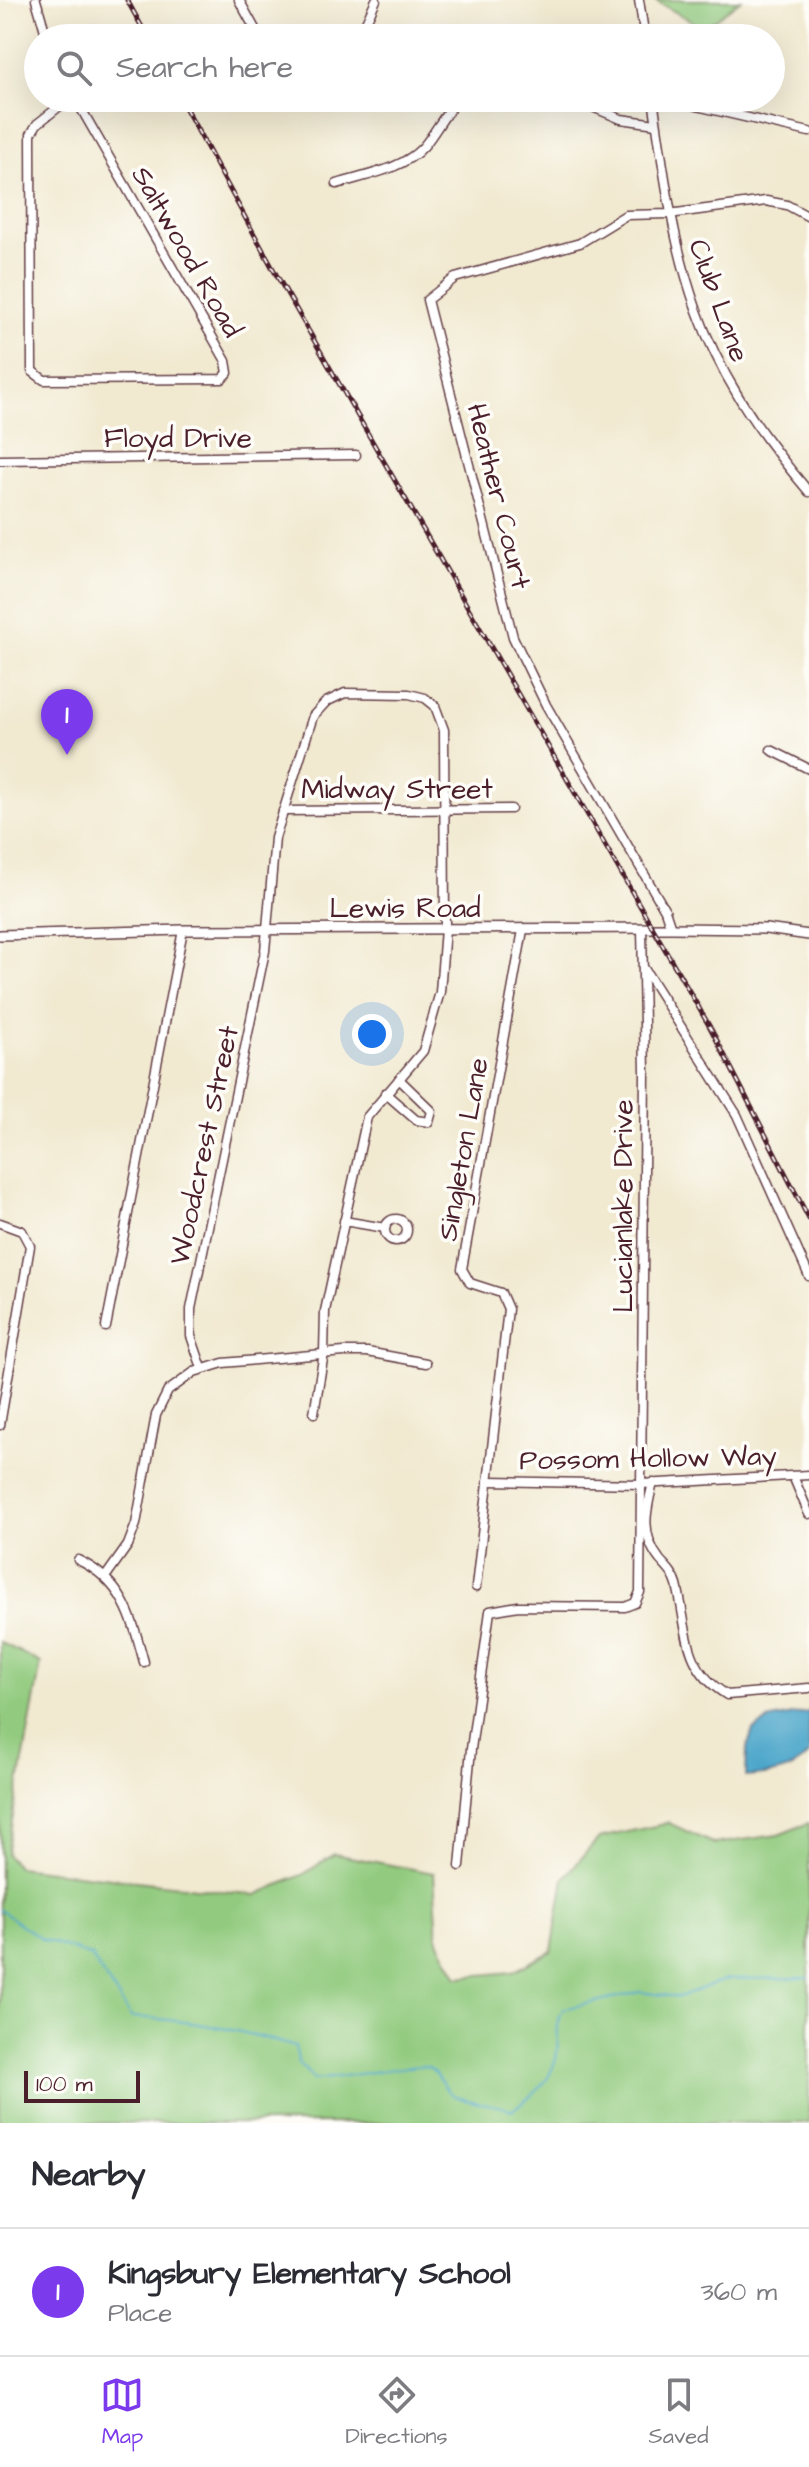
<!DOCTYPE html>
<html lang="en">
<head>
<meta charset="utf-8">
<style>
  :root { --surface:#fff; --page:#f2f2f3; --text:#2b2b33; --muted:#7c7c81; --line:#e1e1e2; --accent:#7c3aed }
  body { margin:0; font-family:"Architects Daughter",sans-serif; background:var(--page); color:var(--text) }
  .scale { position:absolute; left:24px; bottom:20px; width:116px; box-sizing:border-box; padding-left:8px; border:4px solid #4a1f2b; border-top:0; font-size:22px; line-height:28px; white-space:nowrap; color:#4a1f2b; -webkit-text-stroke:6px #fdfcf7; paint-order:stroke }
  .you { position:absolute; left:372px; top:1034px; width:28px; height:28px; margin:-20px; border:6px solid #fff; border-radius:50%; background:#1a73e8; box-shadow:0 0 0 12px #1a73e833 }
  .badge { display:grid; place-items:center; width:52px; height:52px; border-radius:50%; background:var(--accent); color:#fff; font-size:26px; font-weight:700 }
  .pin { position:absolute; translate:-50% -66px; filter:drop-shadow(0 2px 4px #0008) }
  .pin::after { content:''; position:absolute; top:42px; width:28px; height:24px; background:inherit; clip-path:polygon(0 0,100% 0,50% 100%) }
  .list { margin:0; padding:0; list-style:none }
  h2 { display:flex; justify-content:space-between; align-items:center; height:104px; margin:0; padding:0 32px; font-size:34px }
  h2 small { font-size:26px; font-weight:400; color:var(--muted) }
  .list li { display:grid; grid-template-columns:52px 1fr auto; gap:24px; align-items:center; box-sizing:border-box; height:128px; padding:0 32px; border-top:2px solid var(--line) }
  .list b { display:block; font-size:30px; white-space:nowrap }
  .list p { margin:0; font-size:26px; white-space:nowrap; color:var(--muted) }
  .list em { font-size:26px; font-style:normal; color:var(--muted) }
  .icon { flex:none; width:44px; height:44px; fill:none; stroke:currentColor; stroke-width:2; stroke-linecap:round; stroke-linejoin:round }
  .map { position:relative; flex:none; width:809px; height:2123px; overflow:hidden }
  .search { position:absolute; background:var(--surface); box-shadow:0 8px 32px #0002; left:24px; right:24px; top:24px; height:88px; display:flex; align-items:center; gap:20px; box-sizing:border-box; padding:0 28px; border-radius:44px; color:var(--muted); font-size:30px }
  .sheet { height:232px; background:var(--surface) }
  nav { display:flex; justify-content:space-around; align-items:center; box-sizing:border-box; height:112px; border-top:2px solid var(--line); background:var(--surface); font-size:22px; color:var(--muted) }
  nav a { display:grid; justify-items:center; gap:4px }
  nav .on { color:var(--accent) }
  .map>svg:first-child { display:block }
</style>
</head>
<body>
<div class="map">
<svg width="809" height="2123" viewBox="0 0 809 2123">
  <rect width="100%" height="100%" fill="#fdfcf7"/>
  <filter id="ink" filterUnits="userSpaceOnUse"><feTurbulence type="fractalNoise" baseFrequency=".0125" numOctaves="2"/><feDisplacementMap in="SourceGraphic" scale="16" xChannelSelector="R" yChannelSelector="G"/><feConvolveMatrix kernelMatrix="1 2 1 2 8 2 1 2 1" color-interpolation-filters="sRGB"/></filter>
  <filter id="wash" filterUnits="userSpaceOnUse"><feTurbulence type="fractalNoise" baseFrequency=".006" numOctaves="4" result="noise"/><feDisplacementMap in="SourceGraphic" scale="32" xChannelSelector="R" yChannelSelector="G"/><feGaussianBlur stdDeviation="1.8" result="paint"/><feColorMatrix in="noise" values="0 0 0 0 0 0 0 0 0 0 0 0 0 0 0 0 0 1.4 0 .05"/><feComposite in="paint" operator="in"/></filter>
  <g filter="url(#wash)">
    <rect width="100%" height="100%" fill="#f1e9d0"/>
    <!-- green -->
    <g fill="#92cb7f" stroke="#6e7555" stroke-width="2">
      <path d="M 654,0 L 741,0 L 704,28 Z"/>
      <path d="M 0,1642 L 41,1663 L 6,1854 L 17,1867 L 256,1895 L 304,1874 L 334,1854 L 434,1873 L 438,1941 L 458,1977 L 513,1972 L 552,1951 L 564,1878 L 599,1838 L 669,1823 L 714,1844 L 778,1835 L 809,1823 L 809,2123 L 0,2123 Z"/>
    </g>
    <!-- water -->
    <path fill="#4ca6ca" stroke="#4b627a" stroke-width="2" d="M 809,1712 L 809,1754 C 792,1773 770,1775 746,1777 L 747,1748 L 753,1730 L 772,1719 Z"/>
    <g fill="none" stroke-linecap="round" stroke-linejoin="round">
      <!-- stream -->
      <path stroke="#4ca6ca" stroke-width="2" d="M 0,1910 L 41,1939 L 91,1956 L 131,2017 C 187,2020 240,2029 295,2047 L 299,2063 L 314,2080 C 329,2079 418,2064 424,2066 C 441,2071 440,2087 453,2095 C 470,2104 493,2103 512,2110 C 533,2096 549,2084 556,2058 C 560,2040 554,2026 563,2009 L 640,1992 L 679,1997 L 727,1979 L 809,1978"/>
    </g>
  </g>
  <g filter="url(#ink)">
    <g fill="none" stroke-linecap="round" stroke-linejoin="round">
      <!-- minor casing -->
      <g stroke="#633d44" stroke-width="11">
        <g id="minor">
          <path d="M 36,0 L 47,38"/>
          <path d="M 239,0 L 260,38"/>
          <path d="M 639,0 L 645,38"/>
          <path d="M 353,38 L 366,22 L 376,0"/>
          <path d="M 70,98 L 37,124 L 31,134 L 32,371 L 44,380 L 222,379 L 228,373 L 226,361 L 75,98"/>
          <path d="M 571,98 L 621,119 L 656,124"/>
          <path d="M 653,98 C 677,271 692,355 809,492"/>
          <path d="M 662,98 L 809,132"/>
          <path d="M 337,184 C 365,175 402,170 423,147 C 437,131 444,112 461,98"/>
          <path d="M 0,460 L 356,455"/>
          <path d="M 771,750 L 809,769"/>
          <path d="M 283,811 L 511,809"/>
          <path d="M 671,928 L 665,910 L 546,705 L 513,637 L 427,300 L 455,278 L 580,243 L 626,215 L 669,214 L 766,201 L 787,205 L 809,217"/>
          <path d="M 643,967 L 737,1115 L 809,1276"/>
          <path d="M 385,1093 L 416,1120 L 429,1122 L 432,1111 L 399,1079"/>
          <circle cx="396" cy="1230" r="11"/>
          <path d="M 344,1221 L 385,1228"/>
          <path d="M 0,1223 L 22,1231 L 30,1246 L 0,1425"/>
          <path d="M 106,1327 L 183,930"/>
          <path d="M 202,1368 L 191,1336 L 191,1309 L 265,951 L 275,838 L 313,716 L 326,702 L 345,693 L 409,694 L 425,698 L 435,706 L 444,730 L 445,929 L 440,992 L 423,1051 L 367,1117 L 325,1311 L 324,1353 L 314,1413"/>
          <path d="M 793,1476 L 809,1514"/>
          <path d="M 488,1481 L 641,1484 L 809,1475"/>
          <path d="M 653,1483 C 646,1511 640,1535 660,1560 C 667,1568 674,1574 677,1585 C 688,1628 682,1668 727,1695 L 809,1688"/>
          <path d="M 78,1560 C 123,1581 132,1617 144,1662"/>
          <path d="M 106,1576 L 128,1545 L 136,1524 L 156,1415 L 168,1391 L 194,1372 L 223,1363 L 344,1352 L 367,1352 L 426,1363"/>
          <path d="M 476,1587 L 508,1309 L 501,1293 L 470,1283 L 462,1269 L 523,930"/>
          <path d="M 460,1866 L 471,1749 L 490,1611 L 518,1606 L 625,1607 L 635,1603 L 640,1592 L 645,1071 L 642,929"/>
        </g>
      </g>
      <!-- tertiary casing -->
      <g stroke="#633d44" stroke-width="12">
        <path id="tertiary" d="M 0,935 L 183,930 L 671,928 L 766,929 L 809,935"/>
      </g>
      <!-- minor -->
      <use href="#minor" stroke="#fff" stroke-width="8"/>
      <!-- tertiary -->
      <use href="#tertiary" stroke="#fff" stroke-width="9"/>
      <!-- rail casing -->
      <g stroke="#4a1f2b" stroke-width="5">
        <g id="rail">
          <path d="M 127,0 L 148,38"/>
          <path d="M 180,98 L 277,276 L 711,1029 L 809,1219"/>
        </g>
      </g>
      <!-- rail -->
      <use href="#rail" stroke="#fdfcf7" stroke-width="2" stroke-dasharray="6" stroke-linecap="butt"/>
    </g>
  </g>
  <g text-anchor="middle" stroke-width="7" stroke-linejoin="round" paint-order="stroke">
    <!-- street labels -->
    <g font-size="28" fill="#4a1f2b" stroke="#fdfcf7">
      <text transform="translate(188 251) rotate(60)" y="10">Saltwood Road</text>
      <text transform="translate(720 300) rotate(70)" y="10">Club Lane</text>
      <text x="178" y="447">Floyd Drive</text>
      <text transform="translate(500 496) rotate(76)" y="10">Heather Court</text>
      <text x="397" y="798">Midway Street</text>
      <text x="405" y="917">Lewis Road</text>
      <text transform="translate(203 1145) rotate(-78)" y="10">Woodcrest Street</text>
      <text transform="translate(462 1149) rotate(-80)" y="10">Singleton Lane</text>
      <text transform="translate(622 1206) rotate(-90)" y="10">Lucianlake Drive</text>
      <text transform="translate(648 1457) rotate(-1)" y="10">Possom Hollow Way</text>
    </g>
  </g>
</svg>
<div class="scale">100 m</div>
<div class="you"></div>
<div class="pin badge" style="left:67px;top:755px">1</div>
<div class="search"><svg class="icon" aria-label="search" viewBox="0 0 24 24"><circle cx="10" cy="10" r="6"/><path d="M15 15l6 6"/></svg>Search here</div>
</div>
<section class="sheet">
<h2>Nearby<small></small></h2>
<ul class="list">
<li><span class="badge">1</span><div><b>Kingsbury Elementary School</b><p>Place</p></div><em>360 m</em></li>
</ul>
</section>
<nav>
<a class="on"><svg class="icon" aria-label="map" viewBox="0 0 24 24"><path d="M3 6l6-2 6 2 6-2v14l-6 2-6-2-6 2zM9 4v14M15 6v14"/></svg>Map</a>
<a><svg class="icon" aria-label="directions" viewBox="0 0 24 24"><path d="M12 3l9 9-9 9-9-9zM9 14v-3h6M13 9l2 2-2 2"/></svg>Directions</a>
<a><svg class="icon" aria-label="saved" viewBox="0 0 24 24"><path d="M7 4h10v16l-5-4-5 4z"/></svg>Saved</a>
</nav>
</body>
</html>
